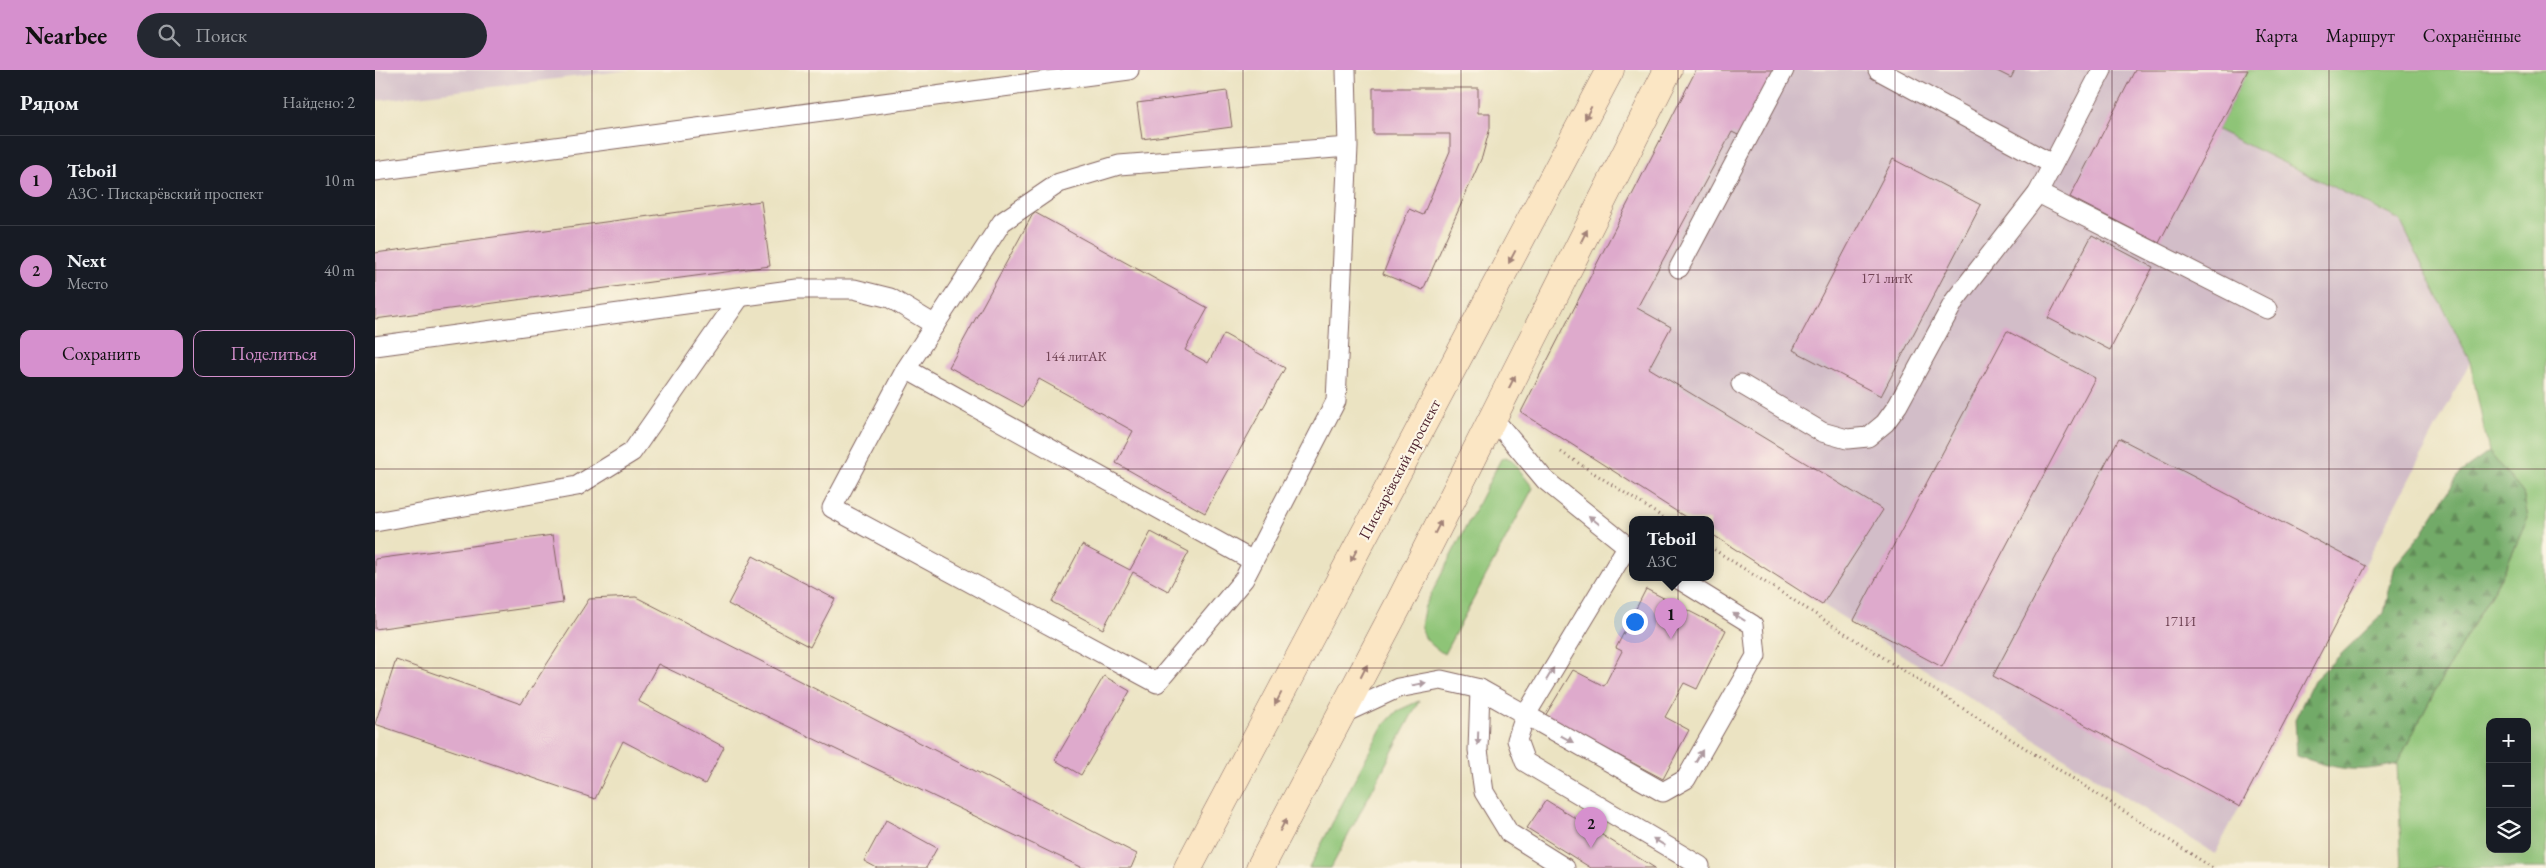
<!DOCTYPE html>
<html lang="ru">
<head>
<meta charset="utf-8">
<style>
  :root { --surface:#171b24; --page:#242831; --text:#f1f3f6; --muted:#9ea1a6; --line:#363941; --accent:#d690ce }
  body { margin:0; font-family:"EB Garamond",serif; background:var(--page); color:var(--text) }
  .controls { position:absolute; right:15px; bottom:15px; display:grid; overflow:hidden; border-radius:10px; box-shadow:0 5px 20px #0002 }
  .controls button { width:45px; height:45px; display:grid; place-items:center; padding:0; border:0; border-bottom:1px solid var(--line); background:var(--surface); color:var(--text); font:25px sans-serif }
  .you { position:absolute; left:1259px; top:551px; width:18px; height:18px; margin:-12px; border:4px solid #fff; border-radius:50%; background:#1a73e8; box-shadow:0 0 0 8px #1a73e833 }
  .badge { display:grid; place-items:center; width:32px; height:32px; border-radius:50%; background:var(--accent); color:#111; font-size:16px; font-weight:700 }
  .pin { position:absolute; translate:-50% -41px; filter:drop-shadow(0 1px 2px #0008) }
  .pin::after { content:''; position:absolute; top:26px; width:18px; height:15px; background:inherit; clip-path:polygon(0 0,100% 0,50% 100%) }
  .popup { position:absolute; left:1254px; top:446px; width:85px; height:65px; box-sizing:border-box; display:grid; place-content:center; border-radius:10px; background:var(--surface); filter:drop-shadow(0 1px 4px #0005); font-size:16px; white-space:nowrap; color:var(--muted) }
  .popup b { font-size:19px; color:var(--text) }
  .popup::after { content:''; position:absolute; left:50%; top:100%; margin-left:-10px; border:10px solid transparent; border-top-color:var(--surface) }
  .list { margin:0; padding:0; list-style:none }
  h2 { display:flex; justify-content:space-between; align-items:center; height:65px; margin:0; padding:0 20px; font-size:21px }
  h2 small { font-size:16px; font-weight:400; color:var(--muted) }
  .list li { display:grid; grid-template-columns:32px 1fr auto; gap:15px; align-items:center; box-sizing:border-box; height:90px; padding:0 20px; border-top:1px solid var(--line) }
  .list b { display:block; font-size:19px; white-space:nowrap }
  .list p { margin:0; font-size:16px; white-space:nowrap; color:var(--muted) }
  .list em { font-size:16px; font-style:normal; color:var(--muted) }
  .actions { display:flex; gap:10px; padding:15px 20px }
  .actions a { flex:1; padding:11px 0; border:1px solid var(--accent); border-radius:10px; text-align:center; font-size:18px; color:var(--accent) }
  .actions .main { background:var(--accent); color:#111 }
  .icon { flex:none; width:28px; height:28px; fill:none; stroke:currentColor; stroke-width:2; stroke-linecap:round; stroke-linejoin:round }
  .map { position:relative; flex:none; width:2171px; height:798px; overflow:hidden }
  header { display:flex; align-items:center; gap:30px; box-sizing:border-box; height:70px; padding:0 25px; background:var(--accent); color:#111 }
  header strong { font-size:24px }
  nav { display:flex; gap:28px; margin-inline-start:auto; font-size:18px }
  .search { width:350px; height:45px; background:var(--page); display:flex; align-items:center; gap:12px; box-sizing:border-box; padding:0 18px; border-radius:28px; color:var(--muted); font-size:19px }
  main { display:flex }
  aside { flex:1; background:var(--surface) }
  .map>svg:first-child { display:block }
</style>
</head>
<body>
<header>
<strong>Nearbee</strong>
<div class="search"><svg class="icon" aria-label="search" viewBox="0 0 24 24"><circle cx="10" cy="10" r="6"/><path d="M15 15l6 6"/></svg>Поиск</div>
<nav><a>Карта</a><a>Маршрут</a><a>Сохранённые</a></nav>
</header>
<main>
<aside>
<h2>Рядом<small>Найдено: 2</small></h2>
<ul class="list">
<li><span class="badge">1</span><div><b>Teboil</b><p>АЗС · Пискарёвский проспект</p></div><em>10 m</em></li>
<li><span class="badge">2</span><div><b>Next</b><p>Место</p></div><em>40 m</em></li>
</ul>
<div class="actions"><a class="main">Сохранить</a><a>Поделиться</a></div>
</aside>
<div class="map">
<svg width="2171" height="798" viewBox="0 0 2171 798">
  <defs>
    <pattern id="forest-firs" width="22" height="20" patternUnits="userSpaceOnUse" patternTransform="scale(1.25)"><rect width="22" height="20" fill="#72aa68"/><path d="M5 1l3.5 6h-7zM16 11l3.5 6h-7z" fill="#608a56"/></pattern>
  </defs>
  <rect width="100%" height="100%" fill="#fcf5e5"/>
  <filter id="ink" filterUnits="userSpaceOnUse"><feTurbulence type="fractalNoise" baseFrequency=".02" numOctaves="2"/><feDisplacementMap in="SourceGraphic" scale="10" xChannelSelector="R" yChannelSelector="G"/><feConvolveMatrix kernelMatrix="1 2 1 2 8 2 1 2 1" color-interpolation-filters="sRGB"/></filter>
  <filter id="wash" filterUnits="userSpaceOnUse"><feTurbulence type="fractalNoise" baseFrequency=".0096" numOctaves="4" result="noise"/><feDisplacementMap in="SourceGraphic" scale="20" xChannelSelector="R" yChannelSelector="G"/><feGaussianBlur stdDeviation="1.12" result="paint"/><feColorMatrix in="noise" values="0 0 0 0 0 0 0 0 0 0 0 0 0 0 0 0 0 1.4 0 .05"/><feComposite in="paint" operator="in"/></filter>
  <g filter="url(#wash)">
    <rect width="100%" height="100%" fill="#ebe3c2"/>
    <!-- industrial -->
    <g fill="#d2bdc8">
      <path d="M 0,0 L 255,0 L 0,31 Z"/>
      <path d="M 1321,0 L 1873,0 L 1983,130 L 2025,150 L 2095,292 L 1840,784 L 1335,463 L 1335,450 L 1315,450 L 1146,342 Z"/>
    </g>
    <!-- grass -->
    <g fill="#8ec477" stroke="#6c7251" fill-rule="evenodd">
      <path d="M 1873,0 L 2171,0 L 2171,798 L 2027,798 L 2022,694 L 2061,619 L 2129,502 L 2153,448 L 2148,423 L 2114,382 L 2095,292 L 2025,150 L 1842,60 ZM 2115,652 L 2152,652 L 2152,779 L 2115,779 Z"/>
      <path d="M 1131,387 L 1137,390 L 1158,418 L 1069,584 C 1046,568 1043,563 1050,536 L 1126,389 Z"/>
      <path d="M 1044,631 L 956,798 L 934,798 L 1007,657 L 1022,641 Z"/>
    </g>
    <!-- forest -->
    <path fill="url(#forest-firs)" stroke="#5e644a" d="M 2114,382 L 2148,423 L 2153,448 L 2129,501 L 2061,619 L 2022,694 C 1980,704 1962,699 1922,686 L 1920,649 L 1939,610 L 2009,543 L 2020,495 L 2047,463 L 2085,403 Z"/>
    <g id="blocks">
      <!-- building -->
      <g fill="#deaacc">
        <path d="M 1321,0 L 1401,0 L 1365,66 L 1357,62 L 1262,238 L 1296,257 L 1274,298 L 1508,440 L 1447,535 L 1335,463 L 1335,450 L 1315,450 L 1146,342 Z"/>
        <path d="M 1620,0 L 1640,0 L 1636,8 Z"/>
        <path d="M 1760,0 L 1873,0 L 1784,173 L 1695,127 Z"/>
        <path d="M 998,18 L 1103,18 L 1103,43 L 1115,43 L 1115,58 L 1107,87 L 1048,220 L 1008,204 L 1034,139 L 1048,145 L 1075,81 L 1075,64 L 998,64 Z"/>
        <path d="M 852,21 L 857,57 L 767,69 L 762,33 Z"/>
        <path d="M 1518,89 L 1606,135 L 1506,326 L 1418,280 Z"/>
        <path d="M 386,131 L 395,196 L 0,249 L 0,183 Z"/>
        <path d="M 659,142 L 833,238 L 810,280 L 833,293 L 849,264 L 910,298 L 830,443 L 741,393 L 758,361 L 664,309 L 648,337 L 574,297 Z"/>
        <path d="M 1717,165 L 1778,197 L 1735,280 L 1673,248 Z"/>
        <path d="M 1632,261 L 1720,308 L 1567,597 L 1479,550 Z"/>
        <path d="M 1744,368 L 1991,496 L 1865,737 L 1618,606 Z"/>
        <path d="M 776,462 L 814,482 L 793,521 L 758,502 L 728,559 L 677,532 L 707,475 L 755,500 Z"/>
        <path d="M 178,465 L 188,533 L 0,559 L 0,489 Z"/>
        <path d="M 378,486 L 460,529 L 435,577 L 353,534 Z"/>
        <path d="M 1271,519 L 1351,560 L 1322,619 L 1309,613 L 1290,647 L 1314,660 L 1288,709 L 1170,646 L 1198,600 L 1229,616 L 1247,581 L 1241,578 Z"/>
        <path d="M 261,527 L 762,784 L 756,798 L 708,798 L 283,594 L 263,631 L 349,677 L 330,714 L 248,671 L 220,729 L 0,654 L 21,590 L 146,634 L 214,529 Z"/>
        <path d="M 729,606 L 755,621 L 706,705 L 680,690 Z"/>
        <path d="M 1171,730 L 1280,798 L 1216,798 L 1152,758 Z"/>
        <path d="M 511,750 L 562,778 L 551,798 L 502,798 L 489,791 Z"/>
      </g>
    </g>
  </g>
  <g filter="url(#ink)">
    <use href="#blocks" fill-opacity="0" stroke="#826460" stroke-width="1"/>
    <g fill="none" stroke-linecap="round" stroke-linejoin="round">
      <!-- service casing -->
      <g stroke="#826460" stroke-width="21">
        <g id="service">
          <path d="M 971,0 L 973,77 L 961,331 L 869,509 L 782,613 L 457,438 L 531,299 L 627,152 L 684,113 L 744,95 L 973,77"/>
          <path d="M 1503,0 L 1677,94"/>
          <path d="M 0,101 L 754,0"/>
          <path d="M 1663,123 L 1892,239"/>
          <path d="M 1304,198 L 1409,0"/>
          <path d="M 0,276 L 422,219 L 479,219 L 515,228 L 560,255"/>
          <path d="M 531,299 L 878,491"/>
          <path d="M 1366,314 L 1447,362 L 1472,369 L 1493,367 L 1510,353 L 1523,335 L 1580,230 L 1663,123 L 1727,0"/>
          <path d="M 1118,348 L 1170,410 L 1257,480"/>
          <path d="M 0,452 L 202,416 L 257,382 L 365,227"/>
          <path d="M 1252,477 L 1150,646 L 1142,670 L 1150,692 L 1325,796 L 1324,798"/>
          <path d="M 1105,619 L 1103,680 L 1109,722 L 1134,763 L 1190,798"/>
          <path d="M 967,644 L 1023,618 L 1066,610 L 1105,619 L 1288,722 L 1311,709 L 1381,586 L 1378,555 L 1302,508"/>
        </g>
      </g>
      <!-- secondary casing -->
      <g stroke="#826460" stroke-width="29">
        <g id="secondary">
          <path d="M 813,798 L 1235,0"/>
          <path d="M 885,798 L 1025,532 L 1293,0"/>
        </g>
      </g>
      <!-- path -->
      <g stroke="#826460" stroke-width="3" stroke-dasharray="1 4" stroke-linecap="butt">
        <path d="M 1186,382 L 1292,450"/>
        <path d="M 1335,477 L 1838,798"/>
      </g>
      <!-- service -->
      <use href="#service" stroke="#fff" stroke-width="19"/>
      <!-- secondary -->
      <use href="#secondary" stroke="#fbe6c4" stroke-width="28"/>
    </g>
    <!-- one-way arrows -->
    <defs><path id="oneway-solid" d="M-6-.8H1V-3.2L6.5 0L1 3.2V.8H-6Z" transform="scale(1.25)"/></defs>
    <g fill="#a28278">
      <use href="#oneway-solid" transform="translate(1213 43) rotate(118)"/>
      <use href="#oneway-solid" transform="translate(1209 166) rotate(-63)"/>
      <use href="#oneway-solid" transform="translate(1137 187) rotate(118)"/>
      <use href="#oneway-solid" transform="translate(1137 312) rotate(-63)"/>
      <use href="#oneway-solid" transform="translate(1063 457) rotate(-63)"/>
      <use href="#oneway-solid" transform="translate(979 485) rotate(118)"/>
      <use href="#oneway-solid" transform="translate(989 601) rotate(-63)"/>
      <use href="#oneway-solid" transform="translate(903 629) rotate(118)"/>
      <use href="#oneway-solid" transform="translate(908 755) rotate(-62)"/>
    </g>
    <g fill="#ae9aa0">
      <use href="#oneway-solid" transform="translate(1219 450) rotate(-141)"/>
      <use href="#oneway-solid" transform="translate(1364 547) rotate(-148)"/>
      <use href="#oneway-solid" transform="translate(1175 604) rotate(-59)"/>
      <use href="#oneway-solid" transform="translate(1044 614) rotate(-11)"/>
      <use href="#oneway-solid" transform="translate(1103 668) rotate(92)"/>
      <use href="#oneway-solid" transform="translate(1192 669) rotate(29)"/>
      <use href="#oneway-solid" transform="translate(1324 686) rotate(-60)"/>
      <use href="#oneway-solid" transform="translate(1284 772) rotate(-149)"/>
    </g>
  </g>
  <!-- grid -->
  <path fill="none" stroke="#4a1f2b" stroke-width="1" stroke-opacity="0.55" d="M 217,0 L 217,798M 434,0 L 434,798M 651,0 L 651,798M 868,0 L 868,798M 1086,0 L 1086,798M 1303,0 L 1303,798M 1520,0 L 1520,798M 1737,0 L 1737,798M 1954,0 L 1954,798M 0,200 L 2171,200M 0,399 L 2171,399M 0,598 L 2171,598"/>
  <g text-anchor="middle" stroke-width="4.5" stroke-linejoin="round" paint-order="stroke">
    <!-- number labels -->
    <g font-size="14" fill="#6f4253">
      <text x="1512" y="213">171 литК</text>
      <text x="701" y="291">144 литАК</text>
      <text x="1805" y="556">171И</text>
    </g>
    <!-- street labels -->
    <g font-size="16" fill="#4a1f2b" stroke="#fcf5e5">
      <text transform="translate(1024 399) rotate(-62)" y="6">Пискарёвский проспект</text>
    </g>
  </g>
</svg>
<div class="controls">
<button>+</button>
<button>−</button>
<button><svg class="icon" aria-label="layers" viewBox="0 0 24 24"><path d="M12 4l9 5-9 5-9-5zM3 14l9 5 9-5"/></svg></button>
</div>
<div class="you"></div>
<div class="pin badge" style="left:1296px;top:569px">1</div>
<div class="popup"><b>Teboil</b>АЗС</div>
<div class="pin badge" style="left:1216px;top:778px">2</div>
</div>
</main>
</body>
</html>
